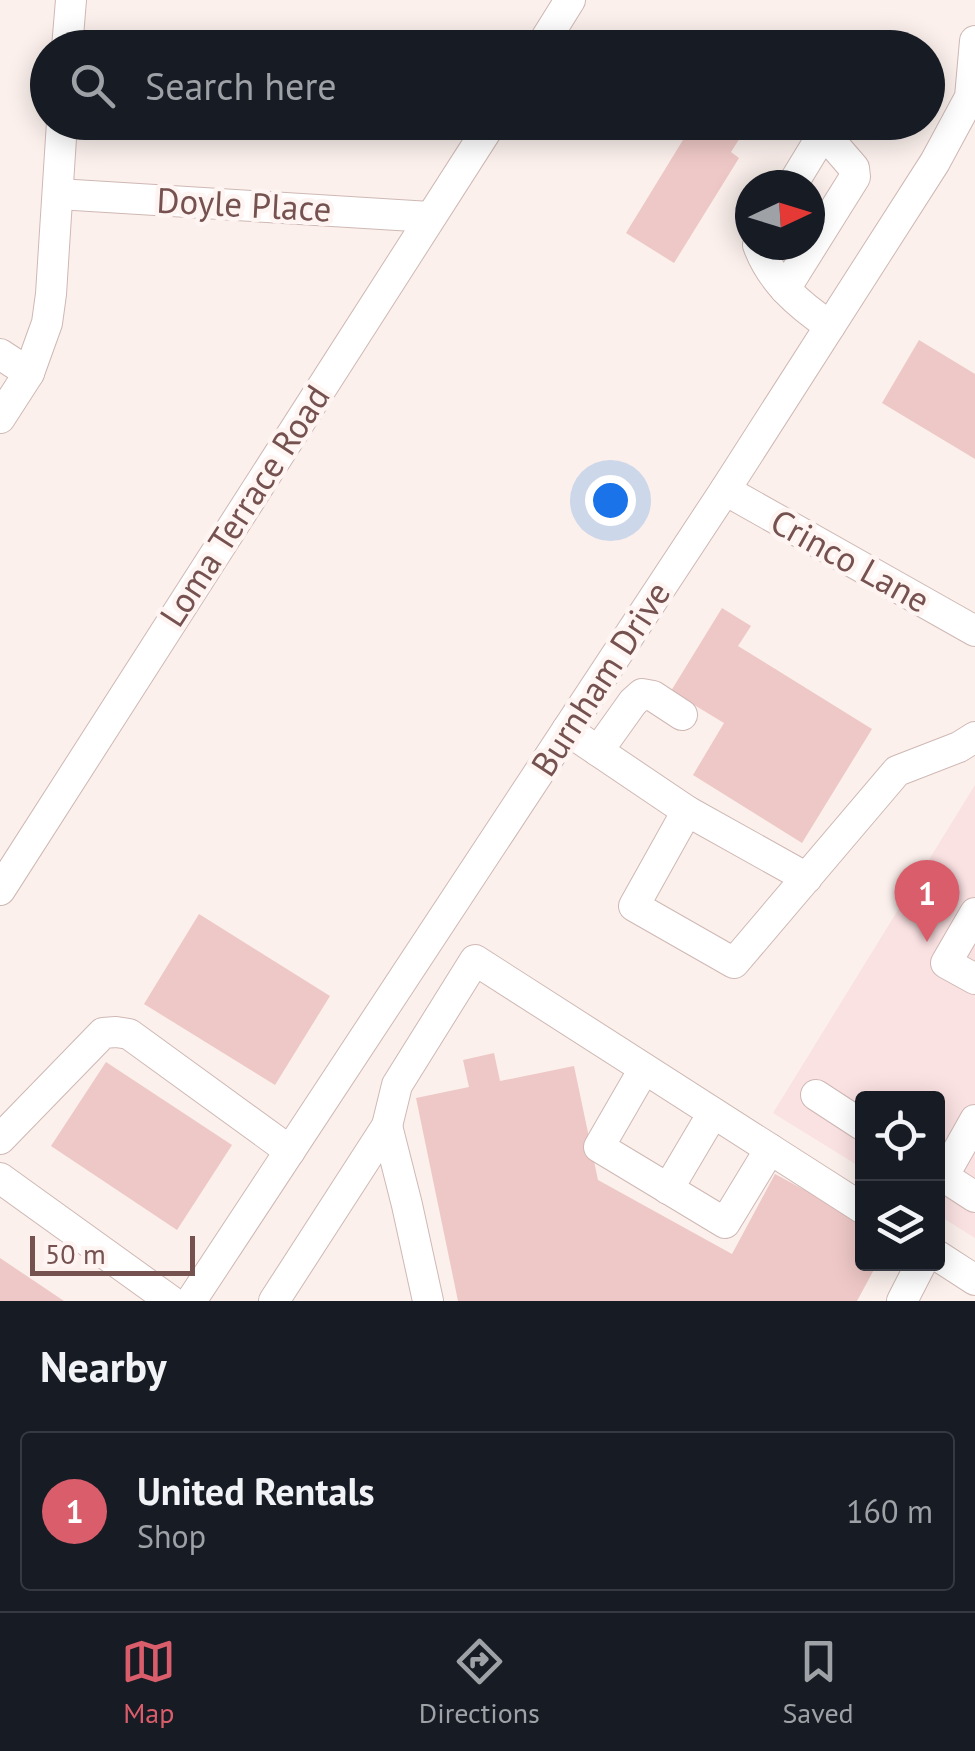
<!DOCTYPE html>
<html lang="en">
<head>
<meta charset="utf-8">
<style>
  :root { --surface:#171b24; --page:#20242c; --text:#f1f3f6; --muted:#9ea1a6; --line:#363941; --accent:#d95d6a }
  body { margin:0; font-family:"PT Sans",sans-serif; background:var(--page); color:var(--text) }
  .controls { position:absolute; right:30px; bottom:30px; display:grid; overflow:hidden; border-radius:10px; box-shadow:0 5px 25px #0003 }
  .controls button { width:90px; height:90px; display:grid; place-items:center; padding:0; border:0; border-bottom:2px solid var(--line); background:var(--surface); color:var(--text); font:50px sans-serif }
  .compass { position:absolute; left:735px; top:170px; width:90px; height:90px; border-radius:50%; background:var(--surface); box-shadow:0 5px 25px #0003; rotate:86deg }
  .scale { position:absolute; left:30px; bottom:25px; width:165px; box-sizing:border-box; padding-left:10px; border:5px solid #755150; border-top:0; font-size:28px; line-height:35px; white-space:nowrap; color:#755150; -webkit-text-stroke:8px #fef5f2; paint-order:stroke }
  .you { position:absolute; left:610px; top:500px; width:35px; height:35px; margin:-25px; border:8px solid #fff; border-radius:50%; background:#1a73e8; box-shadow:0 0 0 15px #1a73e833 }
  .badge { display:grid; place-items:center; width:65px; height:65px; border-radius:50%; background:var(--accent); color:#fff; font-size:32px; font-weight:700 }
  .pin { position:absolute; translate:-50% -82px; filter:drop-shadow(0 2px 5px #0008) }
  .pin::after { content:''; position:absolute; top:52px; width:35px; height:30px; background:inherit; clip-path:polygon(0 0,100% 0,50% 100%) }
  .list { margin:0; padding:0; list-style:none }
  h2 { display:flex; justify-content:space-between; align-items:center; height:130px; margin:0; padding:0 40px; font-size:42px }
  h2 small { font-size:32px; font-weight:400; color:var(--muted) }
  .list li { display:grid; grid-template-columns:65px 1fr auto; gap:30px; align-items:center; box-sizing:border-box; height:160px; margin:0 20px 20px; padding:0 20px; border:2px solid var(--line); border-radius:10px }
  .list b { display:block; font-size:38px; white-space:nowrap }
  .list p { margin:0; font-size:32px; white-space:nowrap; color:var(--muted) }
  .list em { font-size:32px; font-style:normal; color:var(--muted) }
  .icon { flex:none; width:55px; height:55px; fill:none; stroke:currentColor; stroke-width:2; stroke-linecap:round; stroke-linejoin:round }
  .map { position:relative; flex:none; width:975px; height:1301px; overflow:hidden }
  .search { position:absolute; background:var(--surface); box-shadow:0 5px 25px #0003; left:30px; right:30px; top:30px; height:110px; display:flex; align-items:center; gap:25px; box-sizing:border-box; padding:0 35px; border-radius:55px; color:var(--muted); font-size:38px }
  .sheet { height:310px; background:var(--surface) }
  nav { display:flex; justify-content:space-around; align-items:center; box-sizing:border-box; height:140px; border-top:2px solid var(--line); background:var(--surface); font-size:28px; color:var(--muted) }
  nav a { display:grid; justify-items:center; gap:5px }
  nav .on { color:var(--accent) }
  .map>svg:first-child { display:block }
</style>
</head>
<body>
<div class="map">
<svg width="975" height="1301" viewBox="0 0 975 1301">
  <rect width="100%" height="100%" fill="#fbf0ec"/>
  <!-- commercial -->
  <path fill="#fae1e2" d="M 975,785 L 975,1238 L 938,1215 L 938,1098 L 862,1098 L 862,1168 L 773,1113 Z"/>
  <!-- building -->
  <g fill="#eec8c6">
    <path d="M 694,122 L 750,122 L 731,152 L 739,158 L 674,263 L 626,233 Z"/>
    <path d="M 919,340 L 975,374 L 975,459 L 882,403 Z"/>
    <path d="M 722,608 L 751,626 L 738,646 L 872,729 L 802,843 L 693,775 L 724,723 L 671,691 Z"/>
    <path d="M 199,914 L 330,996 L 275,1085 L 144,1004 Z"/>
    <path d="M 494,1053 L 500,1081 L 574,1066 L 598,1180 L 732,1254 L 775,1174 L 862,1221 L 862,1264 L 877,1264 L 857,1301 L 458,1301 L 416,1098 L 469,1087 L 463,1060 Z"/>
    <path d="M 106,1062 L 232,1145 L 177,1230 L 51,1146 Z"/>
    <path d="M 0,1258 L 64,1301 L 0,1301 Z"/>
  </g>
  <g fill="none" stroke-linecap="round" stroke-linejoin="round">
    <!-- minor casing -->
    <g stroke="#cfb8b4" stroke-width="32">
      <g id="minor">
        <path d="M 67,48 L 71,0"/>
        <path d="M 540,48 L 570,0"/>
        <path d="M 58,194 L 430,217"/>
        <path d="M 758,245 C 771,281 799,305 830,326"/>
        <path d="M 785,289 L 855,177 L 854,168 L 828,138 L 820,139 L 792,185"/>
        <path d="M 0,354 L 29,373"/>
        <path d="M 0,418 L 29,373 L 47,323 L 51,294 L 62,122"/>
        <path d="M 725,490 L 975,631"/>
        <path d="M 567,730 L 687,811"/>
        <path d="M 598,751 L 633,702 L 642,694 L 653,696 L 682,715"/>
        <path d="M 807,878 L 687,811 L 634,906 L 734,963 L 897,771 L 959,747 L 975,737"/>
        <path d="M 0,890 L 492,122"/>
        <path d="M 975,913 L 946,963 L 975,979"/>
        <path d="M 644,1069 L 599,1147 L 725,1223 L 770,1149"/>
        <path d="M 816,1095 L 862,1125"/>
        <path d="M 387,1126 L 397,1085 L 475,960 L 862,1208"/>
        <path d="M 0,1139 L 103,1033 L 116,1032 L 129,1034 L 290,1151"/>
        <path d="M 938,1173 L 975,1197"/>
        <path d="M 943,1177 L 975,1120"/>
        <path d="M 0,1178 L 171,1301"/>
        <path d="M 668,1189 L 713,1113"/>
        <path d="M 938,1256 L 975,1280"/>
        <path d="M 191,1301 L 725,490 L 935,162 L 970,97 L 975,41"/>
        <path d="M 274,1301 L 387,1126 L 407,1205 L 428,1301"/>
        <path d="M 902,1301 L 921,1264"/>
      </g>
    </g>
    <!-- minor -->
    <use href="#minor" stroke="#fff" stroke-width="30"/>
  </g>
  <g text-anchor="middle" stroke-width="9" stroke-linejoin="round" paint-order="stroke">
    <!-- street labels -->
    <g font-size="35" fill="#755150" stroke="#fef5f2">
      <text transform="translate(244 205) rotate(3)" y="12">Doyle Place</text>
      <text transform="translate(245 506) rotate(-57)" y="12">Loma Terrace Road</text>
      <text transform="translate(850 561) rotate(29)" y="12">Crinco Lane</text>
      <text transform="translate(601 679) rotate(-57)" y="12">Burnham Drive</text>
    </g>
  </g>
</svg>
<div class="controls">
<button><svg class="icon" aria-label="locate" viewBox="0 0 24 24"><circle cx="12" cy="12" r="6"/><path d="M12 2v4M12 18v4M2 12h4M18 12h4"/></svg></button>
<button><svg class="icon" aria-label="layers" viewBox="0 0 24 24"><path d="M12 4l9 5-9 5-9-5zM3 14l9 5 9-5"/></svg></button>
</div>
<svg class="compass" viewBox="-18 -18 36 36"><path d="M0-13l5 13h-10z" fill="#e53935"/><path d="M0 13l5-13h-10z" fill="#9ea1a6"/></svg>
<div class="scale">50 m</div>
<div class="you"></div>
<div class="pin badge" style="left:927px;top:942px">1</div>
<div class="search"><svg class="icon" aria-label="search" viewBox="0 0 24 24"><circle cx="10" cy="10" r="6"/><path d="M15 15l6 6"/></svg>Search here</div>
</div>
<section class="sheet">
<h2>Nearby<small></small></h2>
<ul class="list">
<li><span class="badge">1</span><div><b>United Rentals</b><p>Shop</p></div><em>160 m</em></li>
</ul>
</section>
<nav>
<a class="on"><svg class="icon" aria-label="map" viewBox="0 0 24 24"><path d="M3 6l6-2 6 2 6-2v14l-6 2-6-2-6 2zM9 4v14M15 6v14"/></svg>Map</a>
<a><svg class="icon" aria-label="directions" viewBox="0 0 24 24"><path d="M12 3l9 9-9 9-9-9zM9 14v-3h6M13 9l2 2-2 2"/></svg>Directions</a>
<a><svg class="icon" aria-label="saved" viewBox="0 0 24 24"><path d="M7 4h10v16l-5-4-5 4z"/></svg>Saved</a>
</nav>
</body>
</html>
